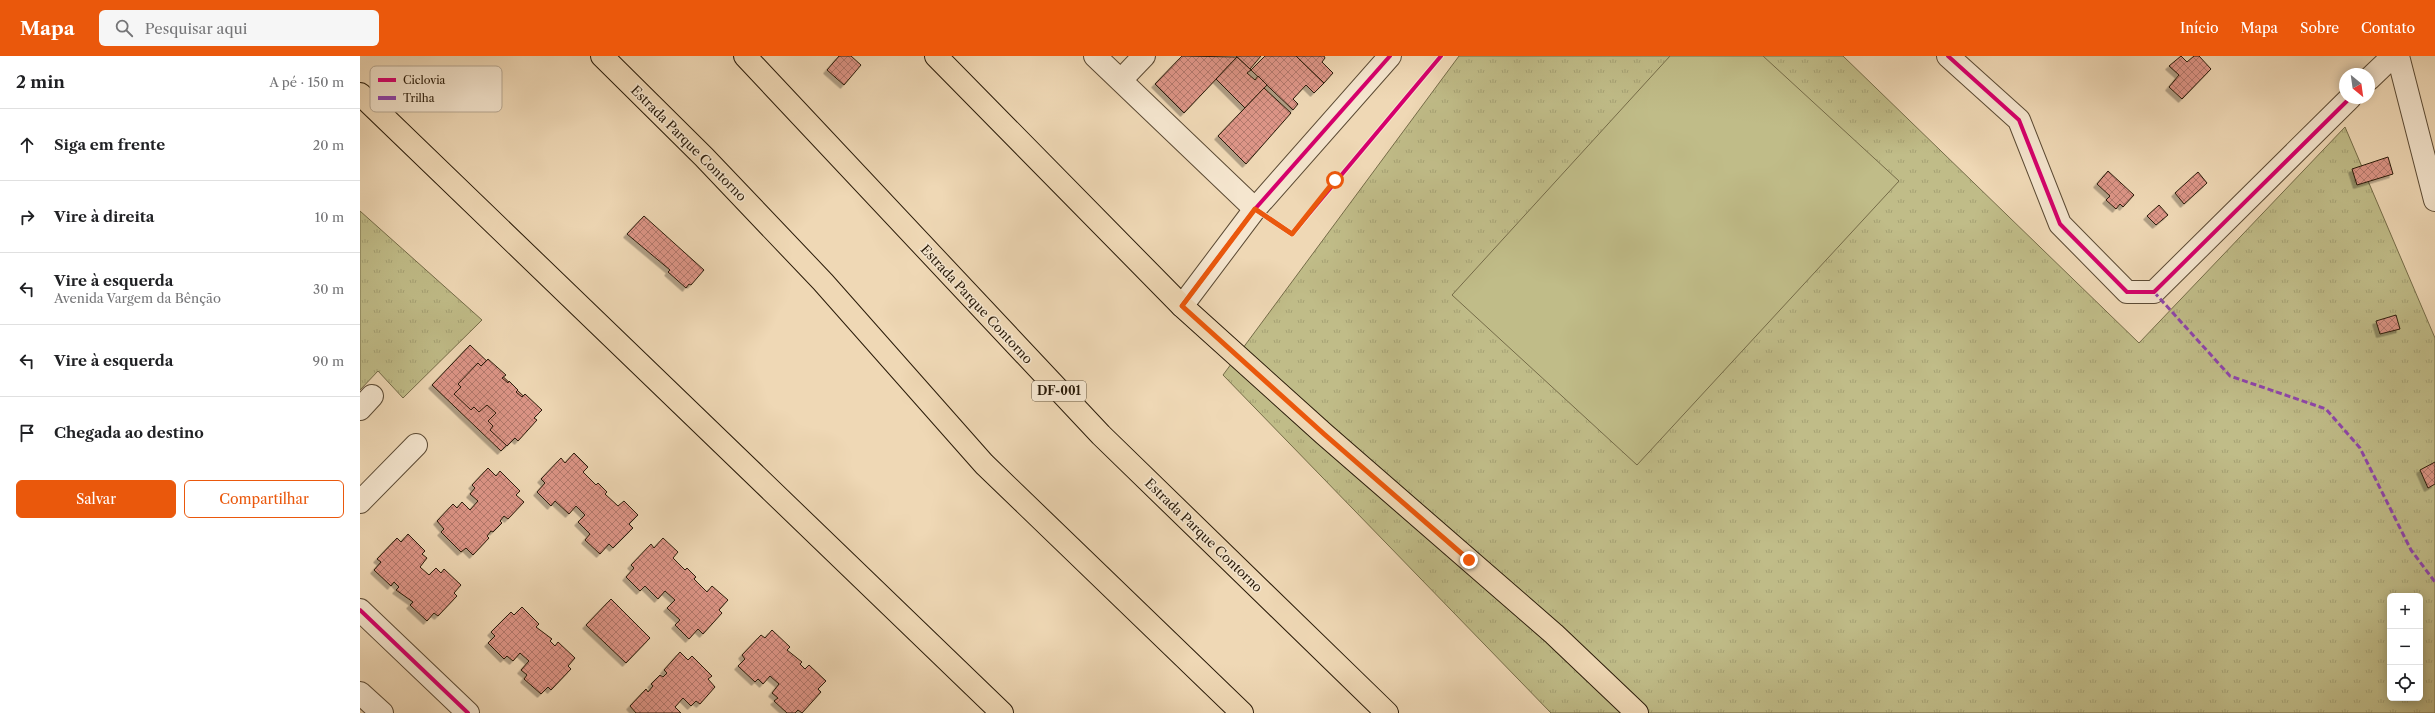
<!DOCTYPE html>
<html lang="pt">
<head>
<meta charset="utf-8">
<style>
  :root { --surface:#fff; --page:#f6f6f6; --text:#202124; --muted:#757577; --line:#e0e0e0; --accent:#ea580c }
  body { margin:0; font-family:"Libre Caslon Text",serif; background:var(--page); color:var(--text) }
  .controls { position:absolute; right:12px; bottom:12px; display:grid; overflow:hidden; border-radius:6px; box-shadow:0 2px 10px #0003 }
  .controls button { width:36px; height:36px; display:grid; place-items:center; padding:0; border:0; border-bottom:1px solid var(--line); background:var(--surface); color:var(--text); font:20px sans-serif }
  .compass { position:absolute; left:1979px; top:12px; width:36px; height:36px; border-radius:50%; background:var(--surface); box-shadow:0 2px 10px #0003; rotate:151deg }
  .stop { position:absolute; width:12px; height:12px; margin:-9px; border:3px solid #ea580c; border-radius:50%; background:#fff }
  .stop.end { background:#ea580c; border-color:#fff; box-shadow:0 1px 4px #0008 }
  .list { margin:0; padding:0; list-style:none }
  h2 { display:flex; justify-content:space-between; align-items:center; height:52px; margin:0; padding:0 16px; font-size:17px }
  h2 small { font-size:13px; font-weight:400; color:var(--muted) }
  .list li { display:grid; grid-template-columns:26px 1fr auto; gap:12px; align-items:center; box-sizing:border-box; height:72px; padding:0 16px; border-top:1px solid var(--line) }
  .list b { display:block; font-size:15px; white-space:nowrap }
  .list p { margin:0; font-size:13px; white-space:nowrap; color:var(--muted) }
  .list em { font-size:13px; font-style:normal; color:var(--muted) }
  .actions { display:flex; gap:8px; padding:12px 16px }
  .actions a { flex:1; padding:9px 0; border:1px solid var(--accent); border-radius:6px; text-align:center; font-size:14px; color:var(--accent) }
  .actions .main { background:var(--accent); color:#fff }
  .icon { flex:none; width:22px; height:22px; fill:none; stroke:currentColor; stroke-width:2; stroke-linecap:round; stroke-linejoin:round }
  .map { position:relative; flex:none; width:2075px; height:657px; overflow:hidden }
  header { display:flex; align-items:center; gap:24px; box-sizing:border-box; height:56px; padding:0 20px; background:var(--accent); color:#fff }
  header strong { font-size:19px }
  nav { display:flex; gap:22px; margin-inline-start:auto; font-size:14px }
  .search { width:280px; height:36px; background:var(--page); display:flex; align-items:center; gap:10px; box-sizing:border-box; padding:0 14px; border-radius:6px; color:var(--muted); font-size:15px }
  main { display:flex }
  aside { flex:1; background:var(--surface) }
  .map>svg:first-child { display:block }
</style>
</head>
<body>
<header>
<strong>Mapa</strong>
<div class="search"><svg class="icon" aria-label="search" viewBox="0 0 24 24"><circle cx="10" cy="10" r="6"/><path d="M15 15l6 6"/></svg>Pesquisar aqui</div>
<nav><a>Início</a><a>Mapa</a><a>Sobre</a><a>Contato</a></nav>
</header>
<main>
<aside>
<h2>2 min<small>A pé · 150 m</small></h2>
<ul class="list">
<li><svg class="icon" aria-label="ahead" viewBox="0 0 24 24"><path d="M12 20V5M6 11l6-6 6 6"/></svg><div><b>Siga em frente</b></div><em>20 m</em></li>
<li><svg class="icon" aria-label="right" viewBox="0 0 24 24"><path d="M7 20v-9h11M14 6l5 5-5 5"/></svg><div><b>Vire à direita</b></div><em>10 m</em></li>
<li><svg class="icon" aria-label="left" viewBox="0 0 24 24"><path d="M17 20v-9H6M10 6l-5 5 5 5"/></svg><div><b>Vire à esquerda</b><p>Avenida Vargem da Bênção</p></div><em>30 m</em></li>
<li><svg class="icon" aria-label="left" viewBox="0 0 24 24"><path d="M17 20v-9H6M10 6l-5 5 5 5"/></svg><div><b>Vire à esquerda</b></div><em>90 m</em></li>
<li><svg class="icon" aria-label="arrive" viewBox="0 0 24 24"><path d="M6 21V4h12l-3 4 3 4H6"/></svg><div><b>Chegada ao destino</b></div></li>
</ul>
<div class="actions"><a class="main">Salvar</a><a>Compartilhar</a></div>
</aside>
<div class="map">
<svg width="2075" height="657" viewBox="0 0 2075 657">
  <defs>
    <pattern id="grass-tufts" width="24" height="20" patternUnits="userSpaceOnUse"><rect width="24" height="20" fill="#c0bc88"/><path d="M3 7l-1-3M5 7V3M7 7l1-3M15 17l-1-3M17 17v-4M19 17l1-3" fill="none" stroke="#a5a174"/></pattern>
    <pattern id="building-cross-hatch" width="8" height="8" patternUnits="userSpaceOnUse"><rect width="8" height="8" fill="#dd9587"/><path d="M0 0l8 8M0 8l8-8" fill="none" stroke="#b3796d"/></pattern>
    <filter id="shadow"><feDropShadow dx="-3.5" dy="3.5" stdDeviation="0" flood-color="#0004"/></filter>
  </defs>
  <rect width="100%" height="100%" fill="#efd8b5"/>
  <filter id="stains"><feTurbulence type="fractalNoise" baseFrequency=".005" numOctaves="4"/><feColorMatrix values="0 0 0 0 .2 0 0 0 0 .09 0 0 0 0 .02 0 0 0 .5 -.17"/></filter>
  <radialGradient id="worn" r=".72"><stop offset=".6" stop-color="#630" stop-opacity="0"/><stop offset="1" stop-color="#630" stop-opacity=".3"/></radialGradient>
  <!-- grass -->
  <g fill="url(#grass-tufts)" stroke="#756c48" fill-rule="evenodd">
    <path d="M 1099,0 L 1483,0 L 1779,287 L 1985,71 L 2075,282 L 2075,657 L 1191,657 L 863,319 ZM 2030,540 L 2060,540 L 2060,642 L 2030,642 Z"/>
    <path d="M 0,155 L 122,264 L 43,342 L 18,315 L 0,334 Z"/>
  </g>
  <!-- garden -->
  <path fill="#c0bc88" stroke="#756c48" d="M 1310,0 L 1403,0 L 1539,125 L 1277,409 L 1092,239 Z"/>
  <!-- building -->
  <g fill="url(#building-cross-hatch)" stroke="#2a1b09" filter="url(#shadow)">
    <path d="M 479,0 L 491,0 L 501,9 L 484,29 L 467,14 Z"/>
    <path d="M 822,0 L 877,1 L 824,57 L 795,28 Z"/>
    <path d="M 876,0 L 901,0 L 890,13 Z"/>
    <path d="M 905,0 L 936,0 L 964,27 L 954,37 L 946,29 L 933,43 L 938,48 L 933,54 L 891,14 Z"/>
    <path d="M 936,0 L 964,0 L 965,2 L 962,6 L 973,17 L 964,27 Z"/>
    <path d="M 1821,0 L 1827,6 L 1834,0 L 1839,0 L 1851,13 L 1822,43 L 1809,31 L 1819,19 L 1809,10 Z"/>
    <path d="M 877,1 L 891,14 L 887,17 L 895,24 L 898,20 L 907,29 L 885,52 L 856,23 Z"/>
    <path d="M 904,32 L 931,57 L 886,108 L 858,80 Z"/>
    <path d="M 2028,101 L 2033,118 L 1997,129 L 1992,113 Z"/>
    <path d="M 1748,115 L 1774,139 L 1763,151 L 1760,148 L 1756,153 L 1746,144 L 1750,140 L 1737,128 Z"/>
    <path d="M 1838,116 L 1847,127 L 1824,148 L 1815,137 Z"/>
    <path d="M 1799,149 L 1808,159 L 1796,169 L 1787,160 Z"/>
    <path d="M 284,160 L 344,214 L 331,229 L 329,228 L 326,232 L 308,216 L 310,214 L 267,178 Z"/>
    <path d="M 2036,259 L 2040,273 L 2020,278 L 2016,265 Z"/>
    <path d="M 110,289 L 179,355 L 141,395 L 72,329 Z"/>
    <path d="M 128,303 L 146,319 L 142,322 L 148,327 L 149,325 L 158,334 L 156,336 L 162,341 L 165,338 L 182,354 L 174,362 L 177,364 L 158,385 L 155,382 L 147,390 L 130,374 L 133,370 L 128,365 L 136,357 L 127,349 L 119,356 L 114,351 L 111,354 L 94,338 L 101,331 L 98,328 L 118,307 L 121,310 Z"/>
    <path d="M 214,397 L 228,411 L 223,416 L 236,429 L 238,427 L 247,436 L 245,438 L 258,450 L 264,445 L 278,459 L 269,468 L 273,472 L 253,492 L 249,488 L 240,498 L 225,484 L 230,478 L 218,466 L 225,459 L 216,450 L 209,458 L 195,445 L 191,450 L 177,436 L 185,427 L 181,423 L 201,402 L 205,407 Z"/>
    <path d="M 2075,406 L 2075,428 L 2068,432 L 2060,414 Z"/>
    <path d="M 128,412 L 136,420 L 140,415 L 160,435 L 156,439 L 164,446 L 148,463 L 144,460 L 140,465 L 142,467 L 133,476 L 131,475 L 127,480 L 129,482 L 113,499 L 106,492 L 101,496 L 81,476 L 84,473 L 77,465 L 93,448 L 97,452 L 102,446 L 110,454 L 118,445 L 110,438 L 115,432 L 112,429 Z"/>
    <path d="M 48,478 L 65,495 L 62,498 L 67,502 L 60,511 L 69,519 L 76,512 L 81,517 L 84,513 L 101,529 L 94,537 L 97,540 L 78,560 L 74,557 L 67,565 L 50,549 L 53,546 L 36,534 L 39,531 L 34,526 L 31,530 L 14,514 L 21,506 L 17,503 L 37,482 L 41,486 Z"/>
    <path d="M 303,482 L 318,496 L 313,502 L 325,514 L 327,512 L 336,521 L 334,523 L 347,536 L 352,530 L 368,544 L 359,554 L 362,557 L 343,578 L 338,573 L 329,583 L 315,569 L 320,564 L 307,552 L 315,544 L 305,535 L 298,543 L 285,530 L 280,535 L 266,521 L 274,512 L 271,509 L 291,488 L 294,492 Z"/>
    <path d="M 251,543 L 290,582 L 266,607 L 226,569 Z"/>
    <path d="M 162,551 L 179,568 L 176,571 L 192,583 L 190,585 L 195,590 L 198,586 L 215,602 L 208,610 L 211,613 L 191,634 L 188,631 L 181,638 L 164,623 L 167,619 L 161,614 L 169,605 L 160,597 L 153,605 L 147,600 L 144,603 L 128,587 L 135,580 L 131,576 L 151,556 L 154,559 Z"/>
    <path d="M 412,574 L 430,591 L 427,594 L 442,606 L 440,608 L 445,613 L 449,609 L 466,625 L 458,633 L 461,636 L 442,657 L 438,654 L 435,657 L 427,657 L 414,645 L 418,642 L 412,637 L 419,628 L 410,620 L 403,628 L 398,623 L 395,626 L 378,610 L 385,603 L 382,599 L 401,579 L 405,582 Z"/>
    <path d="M 320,596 L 328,604 L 332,600 L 352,620 L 348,623 L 355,631 L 340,648 L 336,645 L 331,650 L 323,642 L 315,651 L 321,657 L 276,657 L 270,650 L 286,633 L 288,636 L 293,630 L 291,628 L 300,619 L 303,621 L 307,617 L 304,614 Z"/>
  </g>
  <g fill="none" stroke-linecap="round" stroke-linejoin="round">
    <!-- minor casing -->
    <g stroke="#5b4a34" stroke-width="24">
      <g id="minor">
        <path d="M 735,0 L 895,153"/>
        <path d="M 1588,0 L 1659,64 L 1700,168 L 1767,236 L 1794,236 L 1990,42"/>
        <path d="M 2038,0 L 2075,144"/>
        <path d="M 2009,23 L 2033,0"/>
        <path d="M 761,24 L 784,0"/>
        <path d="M 822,250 L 895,153 L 1030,0"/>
        <path d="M 0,353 L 12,340"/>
        <path d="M 0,446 L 56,389"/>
        <path d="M 0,554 L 108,657"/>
        <path d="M 0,637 L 22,657"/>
      </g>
    </g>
    <!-- major casing -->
    <g stroke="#2a1b09" stroke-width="24">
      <g id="major">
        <path d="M 576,0 L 822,250 L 964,378 L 1194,578 L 1277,657"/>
        <path d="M 0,38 L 642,657"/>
      </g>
    </g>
    <!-- highway casing -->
    <g stroke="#2a1b09" stroke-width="24">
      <g id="highway">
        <path d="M 242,0 L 344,101 L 463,226 L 624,408 L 882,657"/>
        <path d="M 385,0 L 741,379 L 1027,657"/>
      </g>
    </g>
    <!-- minor -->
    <use href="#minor" stroke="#f5e6cf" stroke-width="22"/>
    <!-- major -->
    <use href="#major" stroke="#efd8b5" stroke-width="22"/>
    <!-- highway -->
    <use href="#highway" stroke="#efd8b5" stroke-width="22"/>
    <!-- quiet -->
    <path stroke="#8e44ad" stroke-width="3" stroke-dasharray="6 3" stroke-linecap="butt" d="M 1794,236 L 1870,320 L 1966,353 L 2000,392 L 2051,494 L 2075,526"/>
    <!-- cycleway casing -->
    <g stroke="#f5e6cf" stroke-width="6">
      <g id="cycleway">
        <path d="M 1588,0 L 1659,64 L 1700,168 L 1767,236 L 1794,236 L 1990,42"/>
        <path d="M 895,153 L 932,178 L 1081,0"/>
        <path d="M 822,250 L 895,153 L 1030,0"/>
        <path d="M 0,554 L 108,657"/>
      </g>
    </g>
    <!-- cycleway -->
    <use href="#cycleway" stroke="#d6006c" stroke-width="4"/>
  </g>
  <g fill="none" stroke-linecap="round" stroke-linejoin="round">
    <!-- route -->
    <path stroke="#ea580c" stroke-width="5" d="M 975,124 L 932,178 L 895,153 L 822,250 L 964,378 L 1109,504"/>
  </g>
  <g text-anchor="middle" stroke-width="3" stroke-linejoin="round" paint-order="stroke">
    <!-- shield labels -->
    <rect fill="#f5e6cf" stroke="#675844" stroke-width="1" x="672" y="325" width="54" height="20" rx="3"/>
    <g font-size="12" font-weight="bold" fill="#2a1b09">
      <text x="699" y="339">DF-001</text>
    </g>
    <!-- street labels -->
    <g font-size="13" fill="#2a1b09" stroke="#f5e6cf">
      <text transform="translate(329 87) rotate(45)" y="5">Estrada Parque Contorno</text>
      <text transform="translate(617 248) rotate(47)" y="5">Estrada Parque Contorno</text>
      <text transform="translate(844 479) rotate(44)" y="5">Estrada Parque Contorno</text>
    </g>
  </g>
  <!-- legend -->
  <rect x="10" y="10" width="132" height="46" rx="6" fill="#f5e6cf" stroke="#b8a994" stroke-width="1"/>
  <rect x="18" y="22" width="18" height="4" fill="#d6006c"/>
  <rect x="18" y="40" width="18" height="4" fill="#8e44ad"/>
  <g font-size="11" fill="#2a1b09">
    <text x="43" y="28">Ciclovia</text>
    <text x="43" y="46">Trilha</text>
  </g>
  <rect width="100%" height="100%" filter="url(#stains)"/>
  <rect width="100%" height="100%" fill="url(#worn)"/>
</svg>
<div class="controls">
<button>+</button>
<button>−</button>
<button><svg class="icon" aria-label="locate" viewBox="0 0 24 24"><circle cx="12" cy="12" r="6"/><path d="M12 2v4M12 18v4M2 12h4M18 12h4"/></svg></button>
</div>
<svg class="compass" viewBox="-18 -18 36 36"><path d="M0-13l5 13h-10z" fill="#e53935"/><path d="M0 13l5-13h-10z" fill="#757577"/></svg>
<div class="stop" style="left:975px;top:124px"></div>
<div class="stop end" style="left:1109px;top:504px"></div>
</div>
</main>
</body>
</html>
